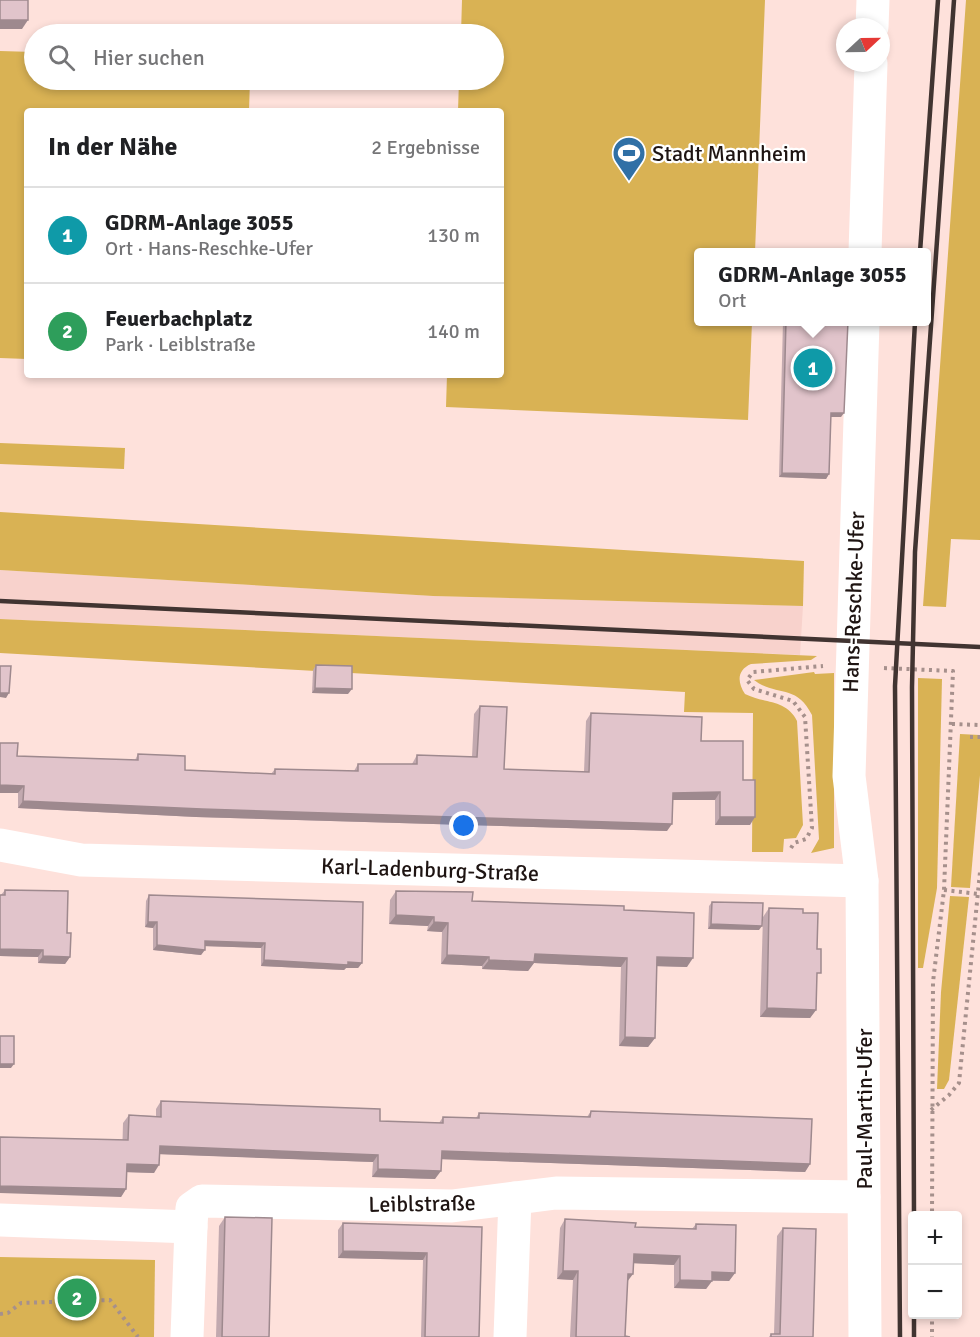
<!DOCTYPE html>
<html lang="de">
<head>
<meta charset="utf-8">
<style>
  :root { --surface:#fff; --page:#f2f2f2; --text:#202124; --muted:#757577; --line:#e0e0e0; --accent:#3070a6 }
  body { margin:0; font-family:Signika,sans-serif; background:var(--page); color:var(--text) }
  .controls { position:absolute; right:18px; bottom:18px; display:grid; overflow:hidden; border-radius:6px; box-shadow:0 3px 9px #0003 }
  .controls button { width:54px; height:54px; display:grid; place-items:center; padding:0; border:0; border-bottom:2px solid var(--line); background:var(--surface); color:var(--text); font:30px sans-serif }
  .compass { position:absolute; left:836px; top:18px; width:54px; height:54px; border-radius:50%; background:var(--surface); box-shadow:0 3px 9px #0003; rotate:68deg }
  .you { position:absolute; left:464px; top:826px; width:21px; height:21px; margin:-15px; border:4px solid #fff; border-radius:50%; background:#1a73e8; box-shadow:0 0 0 9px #1a73e833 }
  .badge { display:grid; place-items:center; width:39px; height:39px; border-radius:50%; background:var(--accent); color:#fff; font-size:20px; font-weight:700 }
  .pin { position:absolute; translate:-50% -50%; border:3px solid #fff; box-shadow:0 2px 6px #0006 }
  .popup { position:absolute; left:694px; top:248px; width:237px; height:78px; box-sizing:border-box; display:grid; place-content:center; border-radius:6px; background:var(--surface); filter:drop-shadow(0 2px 4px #0005); font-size:20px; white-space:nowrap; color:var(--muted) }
  .popup b { font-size:22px; color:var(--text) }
  .popup::after { content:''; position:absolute; left:50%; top:100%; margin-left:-12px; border:12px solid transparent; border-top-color:var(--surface) }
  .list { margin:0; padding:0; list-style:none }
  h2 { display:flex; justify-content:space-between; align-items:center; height:78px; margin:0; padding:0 24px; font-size:26px }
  h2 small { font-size:20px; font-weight:400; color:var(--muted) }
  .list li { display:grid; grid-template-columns:39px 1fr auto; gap:18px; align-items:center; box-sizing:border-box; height:96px; padding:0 24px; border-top:2px solid var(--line) }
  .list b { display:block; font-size:22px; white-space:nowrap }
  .list p { margin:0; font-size:20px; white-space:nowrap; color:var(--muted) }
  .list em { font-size:20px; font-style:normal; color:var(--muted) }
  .icon { flex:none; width:33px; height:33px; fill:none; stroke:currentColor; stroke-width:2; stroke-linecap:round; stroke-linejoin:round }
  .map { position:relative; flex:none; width:980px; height:1337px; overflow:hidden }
  .search { position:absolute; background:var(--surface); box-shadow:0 3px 9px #0003; left:24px; top:24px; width:480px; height:66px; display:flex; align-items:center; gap:15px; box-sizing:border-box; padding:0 21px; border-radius:33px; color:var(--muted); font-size:22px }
  .panel { position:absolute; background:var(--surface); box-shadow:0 3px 9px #0003; left:24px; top:108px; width:480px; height:270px; border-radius:6px }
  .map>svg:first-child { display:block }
</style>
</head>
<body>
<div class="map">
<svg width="980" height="1337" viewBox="0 0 980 1337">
  <rect width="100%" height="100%" fill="#fee1db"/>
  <!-- built -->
  <path fill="#f8d2cc" d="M 0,570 L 433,596 L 803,606 L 800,655 L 0,619 Z"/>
  <!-- green -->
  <g fill="#d9b254">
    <path d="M 462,0 L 765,0 L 755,252 L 699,252 L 699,322 L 752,322 L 748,420 L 446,407 L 447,375 L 501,375 L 501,111 L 458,111 L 459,80 L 494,80 L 494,34 L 461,34 Z"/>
    <path d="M 966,0 L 980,0 L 980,540 L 951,539 L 946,607 L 923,606 Z"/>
    <path d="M 0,51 L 34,52 L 34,80 L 250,80 L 249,111 L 27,111 L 27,359 L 0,358 Z"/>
    <path d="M 0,443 L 125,448 L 124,469 L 0,464 Z"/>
    <path d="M 0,512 L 804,561 L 803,606 L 433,596 L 0,570 Z"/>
    <path d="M 0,619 L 817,656 L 811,660 L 751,664 C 737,670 737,682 745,694 C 765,704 786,699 797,721 L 803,825 L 796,838 L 784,839 L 783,852 L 752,852 L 753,713 L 684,712 L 685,692 L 0,653 Z"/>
    <path d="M 814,672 L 815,674 L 834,673 L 834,848 L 811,853 L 819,839 L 812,715 C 796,683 776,697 754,680 Z"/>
    <path d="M 918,678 L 942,679 L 937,888 L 923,968 L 918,968 Z"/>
    <path d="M 960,734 L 980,735 L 980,775 L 970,888 L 951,887 Z"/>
    <path d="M 950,896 L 969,897 L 949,1080 L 944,1089 L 937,1089 L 941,992 Z"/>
    <path d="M 0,1257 L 155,1260 L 154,1337 L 0,1337 Z"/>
  </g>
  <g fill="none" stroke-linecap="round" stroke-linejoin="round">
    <!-- path -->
    <g stroke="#a6908c" stroke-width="4" stroke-dasharray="3 4.5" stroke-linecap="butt">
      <path d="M 884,668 L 953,671 L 944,890 L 933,982 L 932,1216"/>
      <path d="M 952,724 L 980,725"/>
      <path d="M 970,737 L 980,737"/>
      <path d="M 791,848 L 794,843 L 806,839 L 812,828 L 805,717 L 793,701 L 754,689 L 747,680 L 753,672 L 823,666"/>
      <path d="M 944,890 L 979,894"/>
      <path d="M 931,1110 L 949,1095 L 959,1083 L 980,872"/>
      <path d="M 0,1314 L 8,1313 L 21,1303 L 110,1300 L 138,1337"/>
      <path d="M 932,1314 L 932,1337"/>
    </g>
    <!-- minor -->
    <g stroke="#fff" stroke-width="33">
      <path d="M 872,27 L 873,0"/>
      <path d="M 865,252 L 871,63"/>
      <path d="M 863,322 L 849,776 L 862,881 L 865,1337"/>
      <path d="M 0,845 L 81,860 L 862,881"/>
      <path d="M 0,1220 L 191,1227 L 192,1208 L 202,1201 L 452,1206 L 556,1193 L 864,1197"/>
      <path d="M 187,1337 L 191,1227"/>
      <path d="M 510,1337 L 515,1198"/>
    </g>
    <!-- rail -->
    <g stroke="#413431" stroke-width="4.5">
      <path d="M 920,252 L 938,0"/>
      <path d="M 0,601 L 980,647"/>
      <path d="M 914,1216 L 912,687 L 915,552 L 954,0"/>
      <path d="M 914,1314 L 914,1337"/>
      <path d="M 900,1337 L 895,686 L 915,322"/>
    </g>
  </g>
  <!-- wall -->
  <g fill="#c2a9af">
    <path d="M 783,321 L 848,321 L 841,417 L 831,417 L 829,474 L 826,479 L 779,477 Z"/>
    <path d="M 316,665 L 348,694 L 312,693 L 313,670 Z"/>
    <path d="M 480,706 L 504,769 L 584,772 L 586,721 L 591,713 L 701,741 L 743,780 L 750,825 L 715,825 L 715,800 L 673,800 L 667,831 L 196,817 L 18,808 L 18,793 L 0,793 L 0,743 L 17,756 L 135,760 L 138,754 L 185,770 L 271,774 L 275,769 L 354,771 L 358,764 L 412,764 L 417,755 L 472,757 L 474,714 Z"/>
    <path d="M 5,890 L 67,933 L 70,957 L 65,964 L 38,963 L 38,957 L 0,956 L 0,895 L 1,895 Z"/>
    <path d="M 396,891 L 472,901 L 624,910 L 687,967 L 657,966 L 655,1038 L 648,1047 L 619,1046 L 621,967 L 534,963 L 528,971 L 482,969 L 482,966 L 441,964 L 442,932 L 427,931 L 428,926 L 389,924 L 390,900 Z"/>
    <path d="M 149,895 L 362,963 L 358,968 L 346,968 L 344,970 L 261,966 L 261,948 L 205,946 L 201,955 L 153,950 L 153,928 L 145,927 L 146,901 Z"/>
    <path d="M 712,902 L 759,930 L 708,929 L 709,906 Z"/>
    <path d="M 769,908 L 803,913 L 817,978 L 816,1010 L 810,1018 L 760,1017 L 763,917 Z"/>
    <path d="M 161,1101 L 380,1121 L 439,1123 L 443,1117 L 476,1118 L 479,1113 L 587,1117 L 591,1111 L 810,1164 L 805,1172 L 441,1159 L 435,1179 L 372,1177 L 373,1162 L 160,1154 L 154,1173 L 127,1172 L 126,1189 L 121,1197 L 123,1123 L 129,1115 L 156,1116 L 156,1109 Z"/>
    <path d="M 225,1217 L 269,1337 L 216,1337 L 219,1226 Z"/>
    <path d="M 565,1219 L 635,1227 L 692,1229 L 696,1224 L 735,1273 L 729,1281 L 712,1281 L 706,1289 L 674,1288 L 674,1265 L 634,1263 L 627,1282 L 625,1336 L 630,1337 L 570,1337 L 573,1280 L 557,1279 L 560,1228 Z"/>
    <path d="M 343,1223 L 482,1227 L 479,1337 L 421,1337 L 423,1260 L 338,1258 L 338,1230 Z"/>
    <path d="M 783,1228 L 813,1337 L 769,1337 L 771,1334 L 774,1334 L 777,1236 Z"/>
  </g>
  <!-- shaded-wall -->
  <g fill="#9e898e">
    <path d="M 0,20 L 28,20 L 22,29 L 0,29 Z"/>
    <path d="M 831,413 L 844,413 L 841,417 L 828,417 Z"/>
    <path d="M 782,473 L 829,474 L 826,479 L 779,477 Z"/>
    <path d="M 315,688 L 352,689 L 348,694 L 312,693 Z"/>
    <path d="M 0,693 L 9,693 L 6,698 L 0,697 Z"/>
    <path d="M 0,785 L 24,786 L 18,793 L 0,793 Z"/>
    <path d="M 720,792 L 715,800 L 668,800 L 673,793 Z"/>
    <path d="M 23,801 L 672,824 L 667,831 L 196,817 L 18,808 Z"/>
    <path d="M 720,817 L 755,817 L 750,825 L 715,825 Z"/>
    <path d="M 396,915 L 434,917 L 428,926 L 389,924 Z"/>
    <path d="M 148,922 L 157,922 L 153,928 L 145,927 Z"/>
    <path d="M 434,922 L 448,923 L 442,932 L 427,931 Z"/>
    <path d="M 711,924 L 762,926 L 759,930 L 708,929 Z"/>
    <path d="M 205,941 L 265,943 L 261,948 L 201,946 Z"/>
    <path d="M 157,945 L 205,950 L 201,955 L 153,950 Z"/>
    <path d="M 0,949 L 43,950 L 38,957 L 0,956 Z"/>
    <path d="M 535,954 L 627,958 L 621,967 L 534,963 L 528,971 L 482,969 L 489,960 Z"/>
    <path d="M 447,955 L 489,957 L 482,966 L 441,964 Z"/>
    <path d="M 43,956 L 70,957 L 65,964 L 38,963 Z"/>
    <path d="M 657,957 L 693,958 L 687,967 L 651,966 Z"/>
    <path d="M 264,960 L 348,962 L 362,963 L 358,968 L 346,968 L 344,970 L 261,966 Z"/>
    <path d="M 767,1008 L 816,1010 L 810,1018 L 760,1017 Z"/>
    <path d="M 625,1037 L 655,1038 L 648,1047 L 619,1046 Z"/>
    <path d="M 0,1064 L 14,1064 L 11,1068 L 0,1068 Z"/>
    <path d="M 160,1146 L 378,1155 L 373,1162 L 155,1154 Z"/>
    <path d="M 442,1151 L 810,1164 L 805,1172 L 436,1159 Z"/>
    <path d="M 127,1164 L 159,1165 L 154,1173 L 122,1172 Z"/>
    <path d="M 378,1169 L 441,1171 L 435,1179 L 372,1177 Z"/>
    <path d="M 0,1186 L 126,1189 L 121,1197 L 0,1193 Z"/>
    <path d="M 343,1251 L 427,1253 L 423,1260 L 338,1258 Z"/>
    <path d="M 634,1254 L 680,1256 L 674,1265 L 628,1263 Z"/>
    <path d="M 563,1271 L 578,1271 L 573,1280 L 557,1279 Z"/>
    <path d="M 712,1272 L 735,1273 L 729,1281 L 706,1280 Z"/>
    <path d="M 628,1274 L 633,1274 L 627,1282 Z"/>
    <path d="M 680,1280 L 712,1281 L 706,1289 L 674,1288 Z"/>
  </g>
  <!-- building -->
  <g fill="#e1c4cb" stroke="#9e898e" stroke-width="1.5">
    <rect x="0" y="0" width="28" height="20"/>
    <path d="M 786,321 L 848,321 L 844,413 L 831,413 L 829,474 L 782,473 Z"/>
    <path d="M 316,665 L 352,666 L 352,689 L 315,688 Z"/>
    <path d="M 0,666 L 11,666 L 9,693 L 0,693 Z"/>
    <path d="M 480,706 L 507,707 L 504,769 L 589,772 L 591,713 L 702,717 L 701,741 L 743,741 L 743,780 L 755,780 L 755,817 L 720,817 L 720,792 L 673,793 L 672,824 L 202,809 L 23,801 L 24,786 L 0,785 L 0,743 L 18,743 L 17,756 L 138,760 L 138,754 L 185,756 L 185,770 L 275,774 L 275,769 L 358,771 L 358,764 L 417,764 L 417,755 L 477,757 Z"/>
    <path d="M 5,890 L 68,891 L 67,933 L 71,933 L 70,957 L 43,956 L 43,950 L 0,949 L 0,895 L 5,895 Z"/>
    <path d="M 396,891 L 473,892 L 472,901 L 624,906 L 624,910 L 694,913 L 693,958 L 657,957 L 655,1038 L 625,1037 L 627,958 L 535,954 L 534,962 L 489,960 L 489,957 L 447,955 L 448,923 L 434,922 L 434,917 L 396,915 Z"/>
    <path d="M 149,895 L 363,902 L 362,963 L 348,962 L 348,965 L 264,960 L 265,943 L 205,941 L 205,950 L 157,945 L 157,922 L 148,922 Z"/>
    <path d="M 712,902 L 763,903 L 762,926 L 711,924 Z"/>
    <path d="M 769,908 L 803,909 L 803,913 L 818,913 L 817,949 L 821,949 L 821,973 L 817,973 L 816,1010 L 767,1008 Z"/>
    <rect x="0" y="1036" width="14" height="28"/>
    <path d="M 161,1101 L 380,1109 L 380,1121 L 443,1123 L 443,1117 L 479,1118 L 479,1113 L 590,1117 L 591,1111 L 812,1119 L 810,1164 L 442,1151 L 441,1171 L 378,1169 L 378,1155 L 160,1146 L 159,1165 L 127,1164 L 126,1189 L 0,1186 L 0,1137 L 128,1140 L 129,1115 L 161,1117 Z"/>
    <path d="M 225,1217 L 272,1218 L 269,1337 L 222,1337 Z"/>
    <path d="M 565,1219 L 636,1223 L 635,1227 L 696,1229 L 696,1224 L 736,1225 L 735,1273 L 712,1272 L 712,1281 L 680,1280 L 680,1256 L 634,1254 L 633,1274 L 628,1274 L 625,1336 L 630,1337 L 576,1337 L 578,1271 L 563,1271 Z"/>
    <path d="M 343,1223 L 482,1227 L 479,1337 L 425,1337 L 427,1253 L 343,1251 Z"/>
    <path d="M 783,1228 L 816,1229 L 813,1337 L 771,1337 L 771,1334 L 780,1334 Z"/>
  </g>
  <!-- icons -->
  <defs>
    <g id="stadium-pin" transform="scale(1.725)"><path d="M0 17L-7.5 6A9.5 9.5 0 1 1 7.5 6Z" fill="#3070a6" stroke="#fff"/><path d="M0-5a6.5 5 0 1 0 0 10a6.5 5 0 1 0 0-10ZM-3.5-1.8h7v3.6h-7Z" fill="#fff"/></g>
  </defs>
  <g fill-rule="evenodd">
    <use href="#stadium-pin" x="629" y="153"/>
  </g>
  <g text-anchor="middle" stroke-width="4.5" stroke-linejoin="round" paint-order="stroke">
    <!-- poi labels -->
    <g font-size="22" fill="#1e1412" stroke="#fff" text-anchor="start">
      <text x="652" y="161">Stadt Mannheim</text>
    </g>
    <!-- street labels -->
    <g font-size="22" fill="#1e1412" stroke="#fff">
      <text transform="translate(853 602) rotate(-88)" y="8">Hans-Reschke-Ufer</text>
      <text transform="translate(430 869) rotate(2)" y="8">Karl-Ladenburg-Straße</text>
      <text transform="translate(864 1109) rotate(-90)" y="8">Paul-Martin-Ufer</text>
      <text transform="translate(422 1203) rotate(-1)" y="8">Leiblstraße</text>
    </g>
  </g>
</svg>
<div class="controls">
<button>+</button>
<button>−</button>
</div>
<svg class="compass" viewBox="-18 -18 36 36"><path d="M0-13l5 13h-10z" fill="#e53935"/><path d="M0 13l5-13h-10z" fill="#757577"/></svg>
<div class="you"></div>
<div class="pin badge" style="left:813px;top:368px;background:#0f9aa8">1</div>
<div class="popup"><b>GDRM-Anlage 3055</b>Ort</div>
<div class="pin badge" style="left:77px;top:1298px;background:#2e9e5b">2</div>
<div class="search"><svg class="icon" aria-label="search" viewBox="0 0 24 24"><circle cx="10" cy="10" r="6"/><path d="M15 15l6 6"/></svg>Hier suchen</div>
<section class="panel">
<h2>In der Nähe<small>2 Ergebnisse</small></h2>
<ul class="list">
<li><span class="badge" style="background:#0f9aa8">1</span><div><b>GDRM-Anlage 3055</b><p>Ort · Hans-Reschke-Ufer</p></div><em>130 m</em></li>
<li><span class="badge" style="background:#2e9e5b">2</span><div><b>Feuerbachplatz</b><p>Park · Leiblstraße</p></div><em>140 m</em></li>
</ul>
</section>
</div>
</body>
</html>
